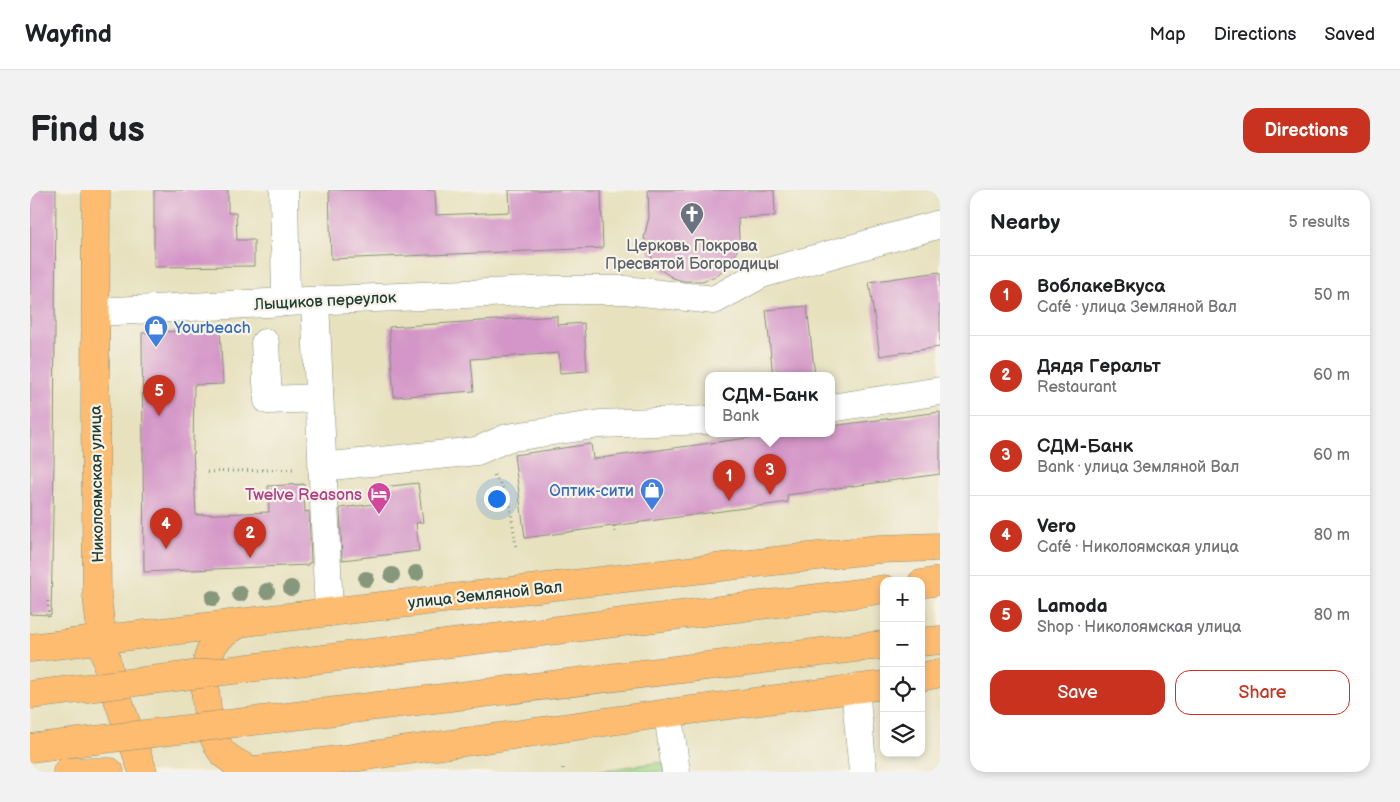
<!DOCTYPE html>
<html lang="en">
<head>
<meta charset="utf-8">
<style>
  :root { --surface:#fff; --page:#f2f2f2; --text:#202124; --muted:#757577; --line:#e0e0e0; --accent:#c8321e }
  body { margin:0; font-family:"Balsamiq Sans",sans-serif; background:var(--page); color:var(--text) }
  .controls { position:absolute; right:15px; bottom:15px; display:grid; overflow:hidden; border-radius:10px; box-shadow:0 2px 8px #0003 }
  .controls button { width:45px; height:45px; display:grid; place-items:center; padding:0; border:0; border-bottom:1px solid var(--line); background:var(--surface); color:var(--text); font:25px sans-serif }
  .you { position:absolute; left:466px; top:308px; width:18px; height:18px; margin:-12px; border:4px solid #fff; border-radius:50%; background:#1a73e8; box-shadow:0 0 0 8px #1a73e833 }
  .badge { display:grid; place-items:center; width:32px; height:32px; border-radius:50%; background:var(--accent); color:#fff; font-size:16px; font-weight:700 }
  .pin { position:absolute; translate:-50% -41px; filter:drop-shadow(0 1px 2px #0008) }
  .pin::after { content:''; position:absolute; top:26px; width:18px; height:15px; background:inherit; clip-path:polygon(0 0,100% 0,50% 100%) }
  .popup { position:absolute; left:675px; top:182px; width:130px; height:65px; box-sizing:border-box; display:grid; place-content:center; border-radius:10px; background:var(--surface); filter:drop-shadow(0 1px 4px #0005); font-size:16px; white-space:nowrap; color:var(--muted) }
  .popup b { font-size:19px; color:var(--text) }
  .popup::after { content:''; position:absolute; left:50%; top:100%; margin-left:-10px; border:10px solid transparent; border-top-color:var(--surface) }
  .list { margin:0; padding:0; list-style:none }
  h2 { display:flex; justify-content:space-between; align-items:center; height:65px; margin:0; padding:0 20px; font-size:21px }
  h2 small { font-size:16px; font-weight:400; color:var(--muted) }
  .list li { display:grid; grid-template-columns:32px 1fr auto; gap:15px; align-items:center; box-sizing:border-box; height:80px; padding:0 20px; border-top:1px solid var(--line) }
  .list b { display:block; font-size:19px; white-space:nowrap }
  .list p { margin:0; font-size:16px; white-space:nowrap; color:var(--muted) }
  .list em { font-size:16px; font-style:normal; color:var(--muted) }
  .actions { display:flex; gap:10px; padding:15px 20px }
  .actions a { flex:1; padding:11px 0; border:1px solid var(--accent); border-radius:15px; text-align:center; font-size:18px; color:var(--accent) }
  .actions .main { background:var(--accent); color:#fff }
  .icon { flex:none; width:28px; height:28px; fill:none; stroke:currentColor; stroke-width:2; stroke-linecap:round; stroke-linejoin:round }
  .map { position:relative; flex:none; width:910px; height:582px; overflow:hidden; border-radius:15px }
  header { display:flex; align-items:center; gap:30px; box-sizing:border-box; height:70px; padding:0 25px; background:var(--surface); border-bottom:1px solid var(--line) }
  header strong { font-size:24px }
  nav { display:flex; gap:28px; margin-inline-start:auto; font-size:18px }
  .intro { display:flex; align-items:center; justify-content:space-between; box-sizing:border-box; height:120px; padding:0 30px }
  h1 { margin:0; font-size:35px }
  .button { padding:12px 22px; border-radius:15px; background:var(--accent); color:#fff; font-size:18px; font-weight:700 }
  main { display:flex; gap:30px; padding:0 30px }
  aside { flex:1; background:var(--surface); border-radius:15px; box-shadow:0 2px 8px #0003 }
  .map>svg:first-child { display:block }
</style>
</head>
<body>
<header>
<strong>Wayfind</strong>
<nav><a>Map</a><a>Directions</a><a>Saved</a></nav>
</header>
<div class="intro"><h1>Find us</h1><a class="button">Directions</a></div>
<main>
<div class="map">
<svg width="910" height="582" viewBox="0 0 910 582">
  <rect width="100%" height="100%" fill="#f7f3e8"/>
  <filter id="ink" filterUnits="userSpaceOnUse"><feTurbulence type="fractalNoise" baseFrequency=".02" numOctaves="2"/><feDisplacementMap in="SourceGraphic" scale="10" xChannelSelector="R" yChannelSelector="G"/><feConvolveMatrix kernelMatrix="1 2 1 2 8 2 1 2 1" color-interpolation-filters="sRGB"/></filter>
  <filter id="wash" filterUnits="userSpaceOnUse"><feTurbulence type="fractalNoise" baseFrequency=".0096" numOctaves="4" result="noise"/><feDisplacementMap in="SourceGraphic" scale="20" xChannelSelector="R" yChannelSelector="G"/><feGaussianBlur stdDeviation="1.12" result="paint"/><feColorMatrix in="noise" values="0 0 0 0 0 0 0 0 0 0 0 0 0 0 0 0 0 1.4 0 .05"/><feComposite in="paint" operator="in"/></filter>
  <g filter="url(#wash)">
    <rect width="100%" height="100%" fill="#e7e1be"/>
    <!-- green -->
    <path fill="#a0d586" stroke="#60895d" d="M 633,572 L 635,582 L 558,582 Z"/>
    <g id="blocks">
      <!-- building -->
      <g fill="#d496c8">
        <path d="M 0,0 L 26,0 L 24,271 L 21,425 L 0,424 Z"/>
        <path d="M 124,0 L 198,0 L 198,23 L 206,23 L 207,50 L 224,50 L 224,76 L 124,77 Z"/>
        <path d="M 299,0 L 405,0 L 406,25 L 480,22 L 479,0 L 571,0 L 573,58 L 301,69 Z"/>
        <path d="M 618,0 L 744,0 L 745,26 L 708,28 L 709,49 L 706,64 L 698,76 L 686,86 L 672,91 L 653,91 L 643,88 L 631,80 L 622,68 L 614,48 L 619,27 Z"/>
        <path d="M 910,82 L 910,157 L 850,166 L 839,92 Z"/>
        <path d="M 777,116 L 785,186 L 743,186 L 736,120 Z"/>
        <path d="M 527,126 L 527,135 L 554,133 L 557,181 L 530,183 L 529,163 L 441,169 L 444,201 L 364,207 L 359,137 Z"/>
        <path d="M 190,139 L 193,194 L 164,195 L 163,260 L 166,325 L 239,322 L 238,296 L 274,294 L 275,322 L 279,321 L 281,373 L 278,373 L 278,375 L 114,382 L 112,143 Z"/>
        <path d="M 910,222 L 910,284 L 757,305 L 758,312 L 495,348 L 484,265 L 561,254 L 563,269 L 747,244 L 801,244 L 801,236 Z"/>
        <path d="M 388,293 L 393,332 L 386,333 L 389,361 L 312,370 L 310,318 L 345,314 L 344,298 Z"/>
      </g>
    </g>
  </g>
  <g filter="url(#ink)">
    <use href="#blocks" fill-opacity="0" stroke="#838f79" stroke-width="1"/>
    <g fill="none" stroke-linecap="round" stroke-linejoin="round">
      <!-- minor casing -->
      <g stroke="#838f79" stroke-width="29">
        <g id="minor">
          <path d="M 254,0 L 256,112"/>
          <path d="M 285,111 L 299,422"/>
          <path d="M 66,122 L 256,112 L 524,100 L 595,100 L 684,110 L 731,84 L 910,34"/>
          <path d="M 235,153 L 238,210 L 289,208"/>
          <path d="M 801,218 L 910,201"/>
          <path d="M 292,277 L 447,261 L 477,248 L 570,234 L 679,230"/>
          <path d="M 825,498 L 833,582"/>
          <path d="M 638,523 L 646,582"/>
        </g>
      </g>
      <!-- major casing -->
      <g stroke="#838f79" stroke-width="29">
        <g id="major">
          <path d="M 66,0 L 65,223 L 67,406 L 72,450 L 79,483 L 113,582"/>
          <path d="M 891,394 L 910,391"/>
          <path d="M 829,403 L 854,399"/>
          <path d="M 211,433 C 201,439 190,444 184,454 C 169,478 175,536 190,559 C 197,570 211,575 222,581"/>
          <path d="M 891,452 L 910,450"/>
          <path d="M 833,457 L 854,455"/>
          <path d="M 0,458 L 299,422 L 849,359 L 910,357"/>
          <path d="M 891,487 L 910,483"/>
          <path d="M 37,582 L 80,582"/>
          <path d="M 208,582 L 308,570 L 638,523 L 854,495"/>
        </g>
      </g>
      <!-- path -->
      <g stroke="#838f79" stroke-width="3" stroke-dasharray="1 4" stroke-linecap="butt">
        <path d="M 177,282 L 264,279"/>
        <path d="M 464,285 L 479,308 L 486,357"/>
        <path d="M 584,336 L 585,344"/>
        <path d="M 18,411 L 19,428"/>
        <path d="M 533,578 L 533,582"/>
      </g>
      <!-- minor -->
      <use href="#minor" stroke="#fff" stroke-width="28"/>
      <!-- major -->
      <use href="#major" stroke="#febc70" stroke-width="28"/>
      <!-- major-bridge casing -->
      <g stroke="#838f79" stroke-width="29" stroke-linecap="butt">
        <g id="major-bridge">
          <path d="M 0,505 L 829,403"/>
          <path d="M 0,558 L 833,457"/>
        </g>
      </g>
      <!-- major-bridge -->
      <use href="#major-bridge" stroke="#febc70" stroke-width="28"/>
    </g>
    <!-- trees -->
    <g fill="#87977b">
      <circle cx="386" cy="383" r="8"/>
      <circle cx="362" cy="385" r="8"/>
      <circle cx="336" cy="389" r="8"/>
      <circle cx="261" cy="398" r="8"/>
      <circle cx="237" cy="401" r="8"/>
      <circle cx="210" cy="404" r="8"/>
      <circle cx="183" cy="408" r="8"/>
    </g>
  </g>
  <!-- icons -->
  <defs>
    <g id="church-pin" transform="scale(1.25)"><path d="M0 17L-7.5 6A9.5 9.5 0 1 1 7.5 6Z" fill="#6b7280" stroke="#f7f3e8"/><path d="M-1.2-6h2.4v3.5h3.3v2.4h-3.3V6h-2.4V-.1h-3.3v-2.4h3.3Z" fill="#fff"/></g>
    <g id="shop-pin" transform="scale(1.25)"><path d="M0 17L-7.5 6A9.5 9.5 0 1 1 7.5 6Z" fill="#3f7fe0" stroke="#f7f3e8"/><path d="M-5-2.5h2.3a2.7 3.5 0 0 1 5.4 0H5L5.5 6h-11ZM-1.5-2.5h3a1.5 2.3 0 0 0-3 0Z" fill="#fff"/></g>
    <g id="hotel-pin" transform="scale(1.25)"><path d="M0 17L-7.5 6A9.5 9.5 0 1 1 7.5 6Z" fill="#d1479c" stroke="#f7f3e8"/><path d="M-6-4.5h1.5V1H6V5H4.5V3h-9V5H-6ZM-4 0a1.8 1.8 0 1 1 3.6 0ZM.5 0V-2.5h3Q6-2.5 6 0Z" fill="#fff"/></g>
  </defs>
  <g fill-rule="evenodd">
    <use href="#church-pin" x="662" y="24"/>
    <use href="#shop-pin" x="126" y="137"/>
    <use href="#shop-pin" x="622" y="300"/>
    <use href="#hotel-pin" x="349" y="304"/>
  </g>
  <g text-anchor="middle" stroke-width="4.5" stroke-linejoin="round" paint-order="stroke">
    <!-- worship labels -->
    <g font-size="16" fill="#5b616d" stroke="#f7f3e8">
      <text x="662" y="61">Церковь Покрова<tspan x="662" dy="18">Пресвятой Богородицы</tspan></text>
    </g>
    <!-- street labels -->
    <g font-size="16" fill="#1f3d34" stroke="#f7f3e8">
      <text transform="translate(295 110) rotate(-3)" y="6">Лыщиков переулок</text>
      <text transform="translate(66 294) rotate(-91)" y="6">Николоямская улица</text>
      <text transform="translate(455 404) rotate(-6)" y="6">улица Земляной Вал</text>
    </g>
    <!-- shop labels -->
    <g font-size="16" fill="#366cbe" stroke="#f7f3e8" text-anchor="start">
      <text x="144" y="143">Yourbeach</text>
      <text x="604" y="306" text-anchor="end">Оптик-сити</text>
    </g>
    <!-- hotel labels -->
    <g font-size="16" fill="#b23c85" stroke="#f7f3e8" text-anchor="end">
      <text x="332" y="310">Twelve Reasons</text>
    </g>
  </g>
</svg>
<div class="controls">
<button>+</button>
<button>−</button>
<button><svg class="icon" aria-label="locate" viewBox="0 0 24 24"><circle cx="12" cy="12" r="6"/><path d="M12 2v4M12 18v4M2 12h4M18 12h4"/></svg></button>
<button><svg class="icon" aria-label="layers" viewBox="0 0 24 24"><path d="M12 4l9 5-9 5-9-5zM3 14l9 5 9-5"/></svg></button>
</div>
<div class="you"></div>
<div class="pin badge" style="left:699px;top:311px">1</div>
<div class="pin badge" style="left:220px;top:368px">2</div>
<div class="pin badge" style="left:740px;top:305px">3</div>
<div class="popup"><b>СДМ-Банк</b>Bank</div>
<div class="pin badge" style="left:136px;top:359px">4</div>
<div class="pin badge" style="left:129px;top:226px">5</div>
</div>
<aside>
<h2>Nearby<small>5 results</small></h2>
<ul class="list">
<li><span class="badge">1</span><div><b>ВоблакеВкуса</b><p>Café · улица Земляной Вал</p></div><em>50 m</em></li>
<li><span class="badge">2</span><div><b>Дядя Геральт</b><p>Restaurant</p></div><em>60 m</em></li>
<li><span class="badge">3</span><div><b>СДМ-Банк</b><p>Bank · улица Земляной Вал</p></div><em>60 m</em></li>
<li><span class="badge">4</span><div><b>Vero</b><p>Café · Николоямская улица</p></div><em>80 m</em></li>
<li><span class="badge">5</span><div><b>Lamoda</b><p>Shop · Николоямская улица</p></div><em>80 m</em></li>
</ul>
<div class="actions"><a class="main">Save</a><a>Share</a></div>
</aside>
</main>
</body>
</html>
